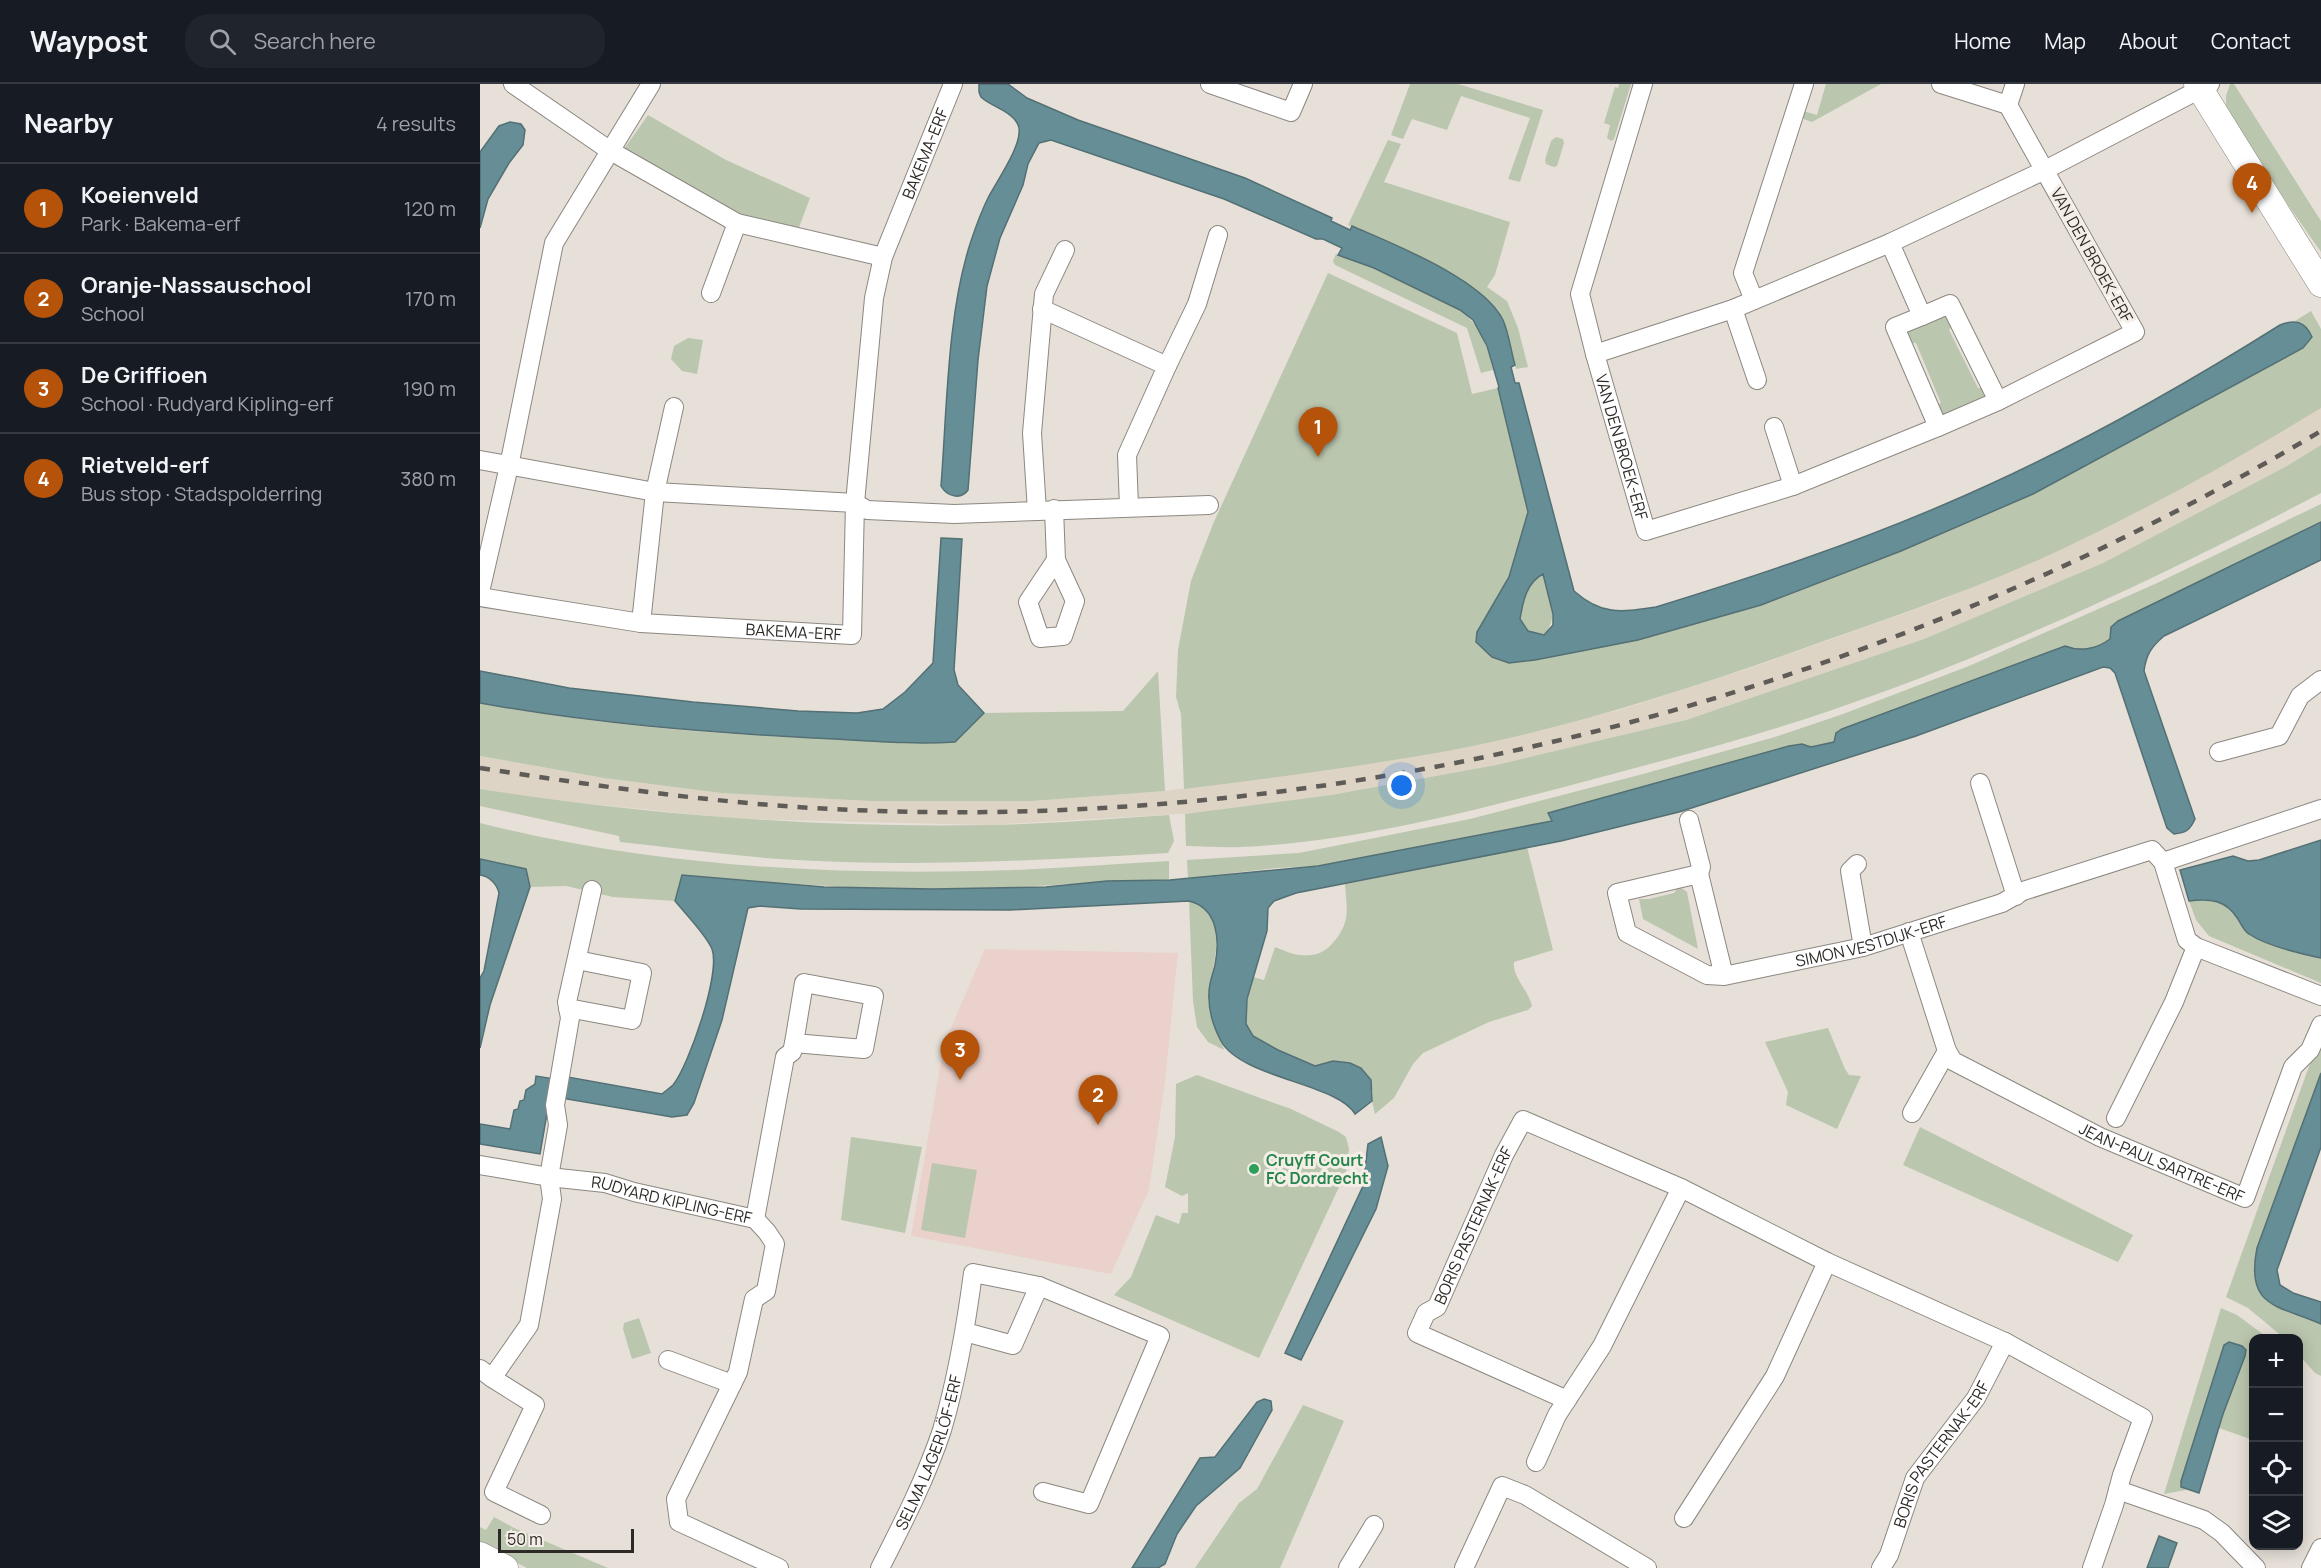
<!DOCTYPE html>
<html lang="en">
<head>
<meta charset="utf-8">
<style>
  :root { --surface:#171b24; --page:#20242c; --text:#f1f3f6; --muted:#9ea1a6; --line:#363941; --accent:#b45309 }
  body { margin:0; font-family:Manrope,sans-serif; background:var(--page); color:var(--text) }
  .controls { position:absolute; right:18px; bottom:18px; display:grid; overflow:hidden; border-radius:12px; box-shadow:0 3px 15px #0003 }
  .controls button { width:54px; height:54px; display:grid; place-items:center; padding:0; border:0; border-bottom:2px solid var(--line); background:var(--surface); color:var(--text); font:30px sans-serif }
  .scale { position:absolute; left:18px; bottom:15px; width:136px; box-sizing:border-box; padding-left:6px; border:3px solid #2c2926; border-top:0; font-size:16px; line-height:21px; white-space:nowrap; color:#2c2926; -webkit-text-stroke:4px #f4eee6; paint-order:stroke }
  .you { position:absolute; left:922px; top:702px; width:21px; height:21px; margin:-15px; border:4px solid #fff; border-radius:50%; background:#1a73e8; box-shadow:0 0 0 9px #1a73e833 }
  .badge { display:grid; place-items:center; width:39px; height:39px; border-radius:50%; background:var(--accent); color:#fff; font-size:20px; font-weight:700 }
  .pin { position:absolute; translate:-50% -50px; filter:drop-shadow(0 2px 3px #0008) }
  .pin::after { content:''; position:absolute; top:32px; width:21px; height:18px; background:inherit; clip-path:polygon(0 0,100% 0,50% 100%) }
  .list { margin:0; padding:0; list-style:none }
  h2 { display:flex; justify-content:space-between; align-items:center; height:78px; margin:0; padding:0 24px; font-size:26px }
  h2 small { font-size:20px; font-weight:400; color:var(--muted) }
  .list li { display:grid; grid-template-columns:39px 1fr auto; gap:18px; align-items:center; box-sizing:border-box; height:90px; padding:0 24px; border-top:2px solid var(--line) }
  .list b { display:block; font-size:22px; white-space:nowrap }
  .list p { margin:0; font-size:20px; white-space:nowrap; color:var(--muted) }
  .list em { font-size:20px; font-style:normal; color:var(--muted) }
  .icon { flex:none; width:33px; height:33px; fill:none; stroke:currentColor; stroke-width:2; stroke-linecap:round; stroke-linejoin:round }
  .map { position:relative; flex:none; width:1841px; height:1484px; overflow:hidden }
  header { display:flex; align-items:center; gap:36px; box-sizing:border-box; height:84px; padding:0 30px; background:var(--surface); border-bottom:2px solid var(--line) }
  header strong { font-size:28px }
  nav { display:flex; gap:33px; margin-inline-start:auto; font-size:21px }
  .search { width:420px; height:54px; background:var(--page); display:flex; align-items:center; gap:15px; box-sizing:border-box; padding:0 21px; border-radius:24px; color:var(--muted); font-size:22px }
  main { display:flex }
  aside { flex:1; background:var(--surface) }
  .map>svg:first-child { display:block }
</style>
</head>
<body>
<header>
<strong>Waypost</strong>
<div class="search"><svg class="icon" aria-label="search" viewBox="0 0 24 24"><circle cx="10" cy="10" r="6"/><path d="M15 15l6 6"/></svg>Search here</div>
<nav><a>Home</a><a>Map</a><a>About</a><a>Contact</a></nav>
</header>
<main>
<aside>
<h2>Nearby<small>4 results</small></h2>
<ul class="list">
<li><span class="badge">1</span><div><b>Koeienveld</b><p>Park · Bakema-erf</p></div><em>120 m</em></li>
<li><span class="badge">2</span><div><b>Oranje-Nassauschool</b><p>School</p></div><em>170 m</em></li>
<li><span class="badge">3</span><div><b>De Griffioen</b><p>School · Rudyard Kipling-erf</p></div><em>190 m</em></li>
<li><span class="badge">4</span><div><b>Rietveld-erf</b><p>Bus stop · Stadspolderring</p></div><em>380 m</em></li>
</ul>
</aside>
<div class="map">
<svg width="1841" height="1484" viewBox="0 0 1841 1484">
  <rect width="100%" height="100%" fill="#e6e0d8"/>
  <!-- built -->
  <path fill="#ded4c6" d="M 1841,324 L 1841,361 L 1805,383 L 1623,479 L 1444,555 L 1206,636 L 1016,681 L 851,711 L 717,729 L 508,741 L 260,735 L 71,716 L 0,705 L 0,672 L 124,694 L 241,709 L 390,717 L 552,717 L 685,707 L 940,672 L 1024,654 L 1139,626 L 1264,586 L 1459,517 L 1577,467 L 1689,411 Z"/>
  <!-- education -->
  <path fill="#ebd1cb" d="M 505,865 L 698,869 L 685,998 L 669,1106 L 631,1190 L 431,1152 L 464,960 Z"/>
  <!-- green -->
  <g fill="#bac6ae">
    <path d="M 930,0 L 978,0 L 1063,26 L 1040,98 L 1028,95 L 1050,34 L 981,12 L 967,46 L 932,35 L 923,55 L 911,51 Z"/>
    <path d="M 1139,0 L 1151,0 L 1134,55 L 1131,57 L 1127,54 L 1130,41 L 1124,39 L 1135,3 L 1138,4 Z"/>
    <path d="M 1346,0 L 1401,0 L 1332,38 L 1321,34 L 1323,27 L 1337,31 Z"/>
    <path d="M 1750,0 L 1754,0 L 1841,137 L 1841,168 L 1786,89 L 1756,39 L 1746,21 L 1746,12 Z"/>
    <path d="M 168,31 L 246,76 L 330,114 L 318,146 L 285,138 L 255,128 L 144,65 Z"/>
    <path d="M 1076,53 L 1083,55 L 1084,59 L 1077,82 L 1074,83 L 1066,80 L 1065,76 L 1071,57 Z"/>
    <path d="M 908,56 L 921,60 L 904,98 L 1030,138 L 1015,191 L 1007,203 L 1027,217 L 1038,244 L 1048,283 L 1036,285 L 1022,236 L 995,204 L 924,165 L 868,141 Z"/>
    <path d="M 856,170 L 894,184 L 980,226 C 1001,243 1007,261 1013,286 L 1001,289 L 987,244 L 855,181 L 853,177 Z"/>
    <path d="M 848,189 L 977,249 L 992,310 L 1018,304 L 1048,428 L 1029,493 L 997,548 L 1055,576 L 1158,556 L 1281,521 L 1421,467 L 1553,410 L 1823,264 L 1832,253 L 1822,239 L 1815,237 L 1831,227 L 1841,245 L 1841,324 C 1756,376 1669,424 1580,466 C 1495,506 1406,535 1319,566 C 1195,610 1069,650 939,672 C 861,685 783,695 704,705 L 701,630 L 696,613 L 698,566 L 711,497 L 733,440 Z"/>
    <path d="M 1466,231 L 1472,242 L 1469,246 L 1498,304 L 1503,304 L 1508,313 L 1463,334 L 1458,321 L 1461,319 L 1436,259 L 1430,259 L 1426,248 Z"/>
    <path d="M 208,254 L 223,256 L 217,290 L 202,287 L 191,275 L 194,262 Z"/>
    <path d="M 1841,361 L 1841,409 C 1688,489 1532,563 1369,620 C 1282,651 1192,674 1103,698 C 992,727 876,758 761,763 C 743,764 724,762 706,762 L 705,730 L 851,711 L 1016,681 L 1206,636 L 1444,555 L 1623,479 L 1805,383 Z"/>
    <path d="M 1841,420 L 1841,438 L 1638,537 C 1635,542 1633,550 1630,555 C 1621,566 1597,567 1585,562 L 1362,645 L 1356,649 L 1354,658 L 1331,663 L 1322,660 L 1309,662 L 1069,729 L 1073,737 L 838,782 L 797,784 L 708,794 L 707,776 L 819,769 L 990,735 L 1163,690 L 1295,653 L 1363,630 L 1489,582 L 1675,500 Z"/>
    <path d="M 1063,490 C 1069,512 1080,532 1064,551 L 1048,547 L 1040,535 C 1043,517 1047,499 1063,490 Z"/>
    <path d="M 678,587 L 685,707 L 552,717 L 390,717 L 241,709 L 124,694 L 0,672 L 0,619 C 31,624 63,630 94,634 C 214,651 337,655 458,659 L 475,658 L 504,629 L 643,627 Z"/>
    <path d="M 0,705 C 168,731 338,744 507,741 C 568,740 629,735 689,731 L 694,757 L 688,769 C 565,776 440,783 316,776 C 257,773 199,764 140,758 L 139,752 L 0,722 Z"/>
    <path d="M 0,739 C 174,783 355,792 534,786 C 585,784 637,780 689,777 L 689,796 C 610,798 532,805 453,805 C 369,805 286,798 203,791 L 195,817 L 133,813 L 86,802 L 50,803 L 46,785 L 0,775 Z"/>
    <path d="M 1047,763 L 1073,866 L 1034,878 C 1032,893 1049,907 1052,922 L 1048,926 L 1009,938 L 943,969 L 933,980 L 914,1014 L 895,1030 L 892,1017 L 893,1008 L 870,979 L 854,977 L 835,982 L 798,966 L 773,952 L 766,940 L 765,925 L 773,893 L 784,896 L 795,863 C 803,866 813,871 821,871 C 834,872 842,870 851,861 C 871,839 867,828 865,800 Z"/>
    <path d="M 1199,802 L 1207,808 L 1218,865 L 1163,835 L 1159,815 L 1169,815 L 1194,809 Z"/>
    <path d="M 1725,815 L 1739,817 L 1753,827 L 1771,852 L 1814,868 L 1841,874 L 1841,899 L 1729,852 L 1716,836 L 1709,817 Z"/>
    <path d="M 709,817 C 760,830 724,892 729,923 C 731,938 740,952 744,966 L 728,958 L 717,943 L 713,917 Z"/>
    <path d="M 1348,944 L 1365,985 L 1369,991 L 1381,992 L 1357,1045 L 1306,1021 L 1308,1008 L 1285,958 Z"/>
    <path d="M 1841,949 L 1841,989 L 1777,1164 C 1765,1224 1799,1221 1841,1240 L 1841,1292 L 1835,1289 L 1819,1271 L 1818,1254 L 1804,1254 L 1768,1224 L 1746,1213 Z"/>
    <path d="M 717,991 L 811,1025 L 859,1048 L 866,1053 L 869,1065 L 866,1088 L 779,1274 L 634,1211 L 651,1193 L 676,1131 L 699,1140 L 702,1129 L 708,1129 L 708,1109 L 702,1112 L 685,1103 L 695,1053 L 696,1000 Z"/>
    <path d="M 1440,1043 L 1653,1151 L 1638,1178 L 1423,1081 Z"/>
    <path d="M 371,1053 L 442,1063 L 425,1149 L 361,1136 Z"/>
    <path d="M 452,1079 L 497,1086 L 485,1154 L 441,1146 Z"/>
    <path d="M 1741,1224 L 1757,1231 L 1788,1254 L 1774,1254 L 1773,1356 L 1739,1344 L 1743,1330 L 1701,1403 L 1706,1406 L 1684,1410 Z"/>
    <path d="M 159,1234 L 171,1269 L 152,1275 L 143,1245 L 144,1239 Z"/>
    <path d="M 823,1321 L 864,1337 L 800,1484 L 715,1484 L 759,1419 L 777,1405 Z"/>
    <path d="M 14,1433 L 34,1444 L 128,1484 L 47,1484 L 0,1459 L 0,1443 L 6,1446 Z"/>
  </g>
  <!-- water -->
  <g fill="#658e96" stroke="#547074" stroke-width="1.5" fill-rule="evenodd">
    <path d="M 499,0 L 528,0 L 547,14 L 598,36 L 765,94 L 852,134 L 851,137 L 870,146 L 872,142 C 913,160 1003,195 1023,236 C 1029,250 1031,267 1035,281 L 1031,283 L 1035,299 L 1039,299 L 1094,507 C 1122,532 1142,528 1176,523 C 1273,493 1370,461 1463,421 C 1581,371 1692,309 1800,241 C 1815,235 1825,237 1832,253 L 1823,264 L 1553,410 L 1421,467 L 1281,521 L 1158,556 L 1055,576 L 1029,579 L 1012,573 L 996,558 L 997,548 L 1029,493 L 1048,428 L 1018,304 L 1019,303 L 1007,262 L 993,236 L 980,226 L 894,184 L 858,171 L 862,164 L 843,155 L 836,155 L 744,115 L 571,56 L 559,59 L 548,80 L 543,101 L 520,154 L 507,202 L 498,276 L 488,406 C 481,416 467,413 461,402 C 467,326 467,229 491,157 C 496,142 501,128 508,114 C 516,98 542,62 539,44 C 536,28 511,23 501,13 L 499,8 ZM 1063,490 L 1073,530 L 1073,541 L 1064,551 L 1048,547 L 1040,535 C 1043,518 1046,499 1063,490 Z"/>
    <path d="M 30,38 L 41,40 L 45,46 L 43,61 L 29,79 L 8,115 L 0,144 L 0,68 L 19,42 Z"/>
    <path d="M 1841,438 L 1841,476 L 1684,552 C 1671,563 1666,571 1664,587 L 1715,735 C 1710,746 1706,749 1694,750 L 1687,744 L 1635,589 L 1630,584 L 1623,583 L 1436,652 L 1199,728 L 1081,757 L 816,809 L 794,817 L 788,824 L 787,847 L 767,915 L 766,940 L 773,952 L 798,966 L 835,982 L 853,977 L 870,979 L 881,984 L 891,996 L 892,1017 L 875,1030 C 859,1000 761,994 741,957 C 733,942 728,924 729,908 C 729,899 733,890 735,881 C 740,856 738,824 709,817 L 530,826 L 321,825 L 280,822 L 268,824 L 242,936 L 214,1019 L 207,1031 L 192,1033 L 70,1012 L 60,1070 L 0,1060 L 0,1040 L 30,1045 L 34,1026 L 38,1025 L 40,1017 L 44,1016 L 46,1006 L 55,1000 L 56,992 L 87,997 L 88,993 L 182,1010 C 185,1007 190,1004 193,1001 C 209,981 241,889 232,865 C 227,852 205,829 195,817 L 202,791 L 344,803 L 452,805 L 566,803 L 627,797 L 690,796 L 838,782 L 1072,737 L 1068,729 L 1309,662 L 1322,660 L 1331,663 L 1354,658 L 1356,649 L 1362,645 L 1585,562 C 1600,568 1617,565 1630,555 L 1631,543 L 1638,537 Z"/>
    <path d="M 461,454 L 482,455 L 474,586 L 478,601 L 504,629 L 475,658 C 428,661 380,656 333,654 C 221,648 110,639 0,619 L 0,587 L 89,604 L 213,618 L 318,627 L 377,629 L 403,625 L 425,608 L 453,579 Z"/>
    <path d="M 1841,756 L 1841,874 C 1822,870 1785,861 1769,850 C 1764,847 1761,840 1758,835 C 1746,816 1730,814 1709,817 L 1700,786 L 1753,772 L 1768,777 L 1779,776 Z"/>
    <path d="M 0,775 L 46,785 L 50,803 L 10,921 L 0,964 L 0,894 L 4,887 L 19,809 C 17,800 9,792 0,791 Z"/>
    <path d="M 1841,989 L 1841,1063 L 1797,1186 L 1800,1201 L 1813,1209 L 1841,1218 L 1841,1240 C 1798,1221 1765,1224 1777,1164 Z"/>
    <path d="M 901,1053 L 908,1082 L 896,1125 L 821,1276 L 805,1269 L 883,1102 L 888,1060 Z"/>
    <path d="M 1749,1258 L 1762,1262 L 1766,1266 L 1765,1272 L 1743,1330 L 1719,1409 L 1701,1403 L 1701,1397 L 1744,1261 Z"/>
    <path d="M 784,1315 L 791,1317 L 792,1326 L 760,1384 L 716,1422 L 697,1450 L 685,1480 L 678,1484 L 652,1484 L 720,1374 L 735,1373 L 777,1318 Z"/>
    <path d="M 1679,1452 L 1697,1459 L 1688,1484 L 1667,1484 Z"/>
  </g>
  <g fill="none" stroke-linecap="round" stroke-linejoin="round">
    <!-- street casing -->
    <g stroke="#8c8780" stroke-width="20">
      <g id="street">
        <path d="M 33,0 L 129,66 L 257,139 L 403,173"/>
        <path d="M 730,0 L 811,28 L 823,0"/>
        <path id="s1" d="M 1163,0 L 1100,210 L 1115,270 L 1166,447 L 1313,402 L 1458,343 L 1518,317 L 1655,248 L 1528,21 L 1461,0"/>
        <path d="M 1528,21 L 1535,0"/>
        <path d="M 1410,159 L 1442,232 L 1415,243 L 1458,343"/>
        <path d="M 231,209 L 257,139"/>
        <path d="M 1274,216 L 1263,189 L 1324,0"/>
        <path d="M 562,225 L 687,282 L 647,371 L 649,423"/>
        <path d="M 1253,225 L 1277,296"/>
        <path d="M 1442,232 L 1470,220 L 1518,317"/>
        <path d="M 1115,270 L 1253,225 L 1410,159 L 1565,86 L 1730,0"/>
        <path d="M 687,282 L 717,220 L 738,151"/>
        <path d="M 1294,343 L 1313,402"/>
        <path d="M 0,376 L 175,408 L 375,419 L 387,426 L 474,430 L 729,421"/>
        <path d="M 574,425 L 576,476 L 595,517 L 583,552 L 560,554 L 548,518 L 576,476"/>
        <path d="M 557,427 L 552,349 L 564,210 L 585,166"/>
        <path d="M 0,508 L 29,382 L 74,159 L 171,0"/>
        <path id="s2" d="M 0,513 L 161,539 L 372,551 L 375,419 L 394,214 L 403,173 L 473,0"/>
        <path d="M 161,539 L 175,408 L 194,323"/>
        <path d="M 1739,668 L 1799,652 L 1820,612 L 1841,596"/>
        <path d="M 1500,699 L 1536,812"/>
        <path d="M 1209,736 L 1221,783 L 1219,790"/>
        <path d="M 1683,778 L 1707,856 L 1716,863 L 1841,912"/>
        <path d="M 1377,780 L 1370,787 L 1383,863"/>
        <path id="s3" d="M 1429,848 L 1467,967 L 1473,977 L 1620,1053 L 1765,1114 L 1813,983 L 1830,966 L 1841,941"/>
        <path id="s4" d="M 1244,892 L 1219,790 L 1137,809 L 1147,849 L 1227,891 L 1244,892 L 1383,863 L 1522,819 L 1543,807 L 1672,766 L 1683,778 L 1841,725"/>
        <path d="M 324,899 L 394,912 L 384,965 L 314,959 Z"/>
        <path d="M 88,924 L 152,936 L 162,889 L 97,876"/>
        <path d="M 1432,1029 L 1467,967"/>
        <path d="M 1636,1034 L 1694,918 L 1716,863"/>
        <path id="s5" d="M 0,1081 L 69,1093 L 125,1099 L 154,1108 L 275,1135 L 305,973 L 312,968 L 314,959"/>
        <path d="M 275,1135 L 287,1148 L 295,1160 L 286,1207 L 274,1215 L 258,1288 L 196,1415 L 199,1438 L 299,1484"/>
        <path d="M 485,1248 L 533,1261 L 559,1202"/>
        <path d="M 188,1276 L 252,1300"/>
        <path d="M 0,1285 L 12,1294 L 49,1241 L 72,1115 L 69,1093 L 78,1041 L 75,1021 L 90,934 L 87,918 L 112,806"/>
        <path d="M 12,1294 L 55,1321 L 14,1408 L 61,1431"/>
        <path id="s6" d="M 1087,1316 L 937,1249 L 946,1229 L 957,1223 L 1024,1071 L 1043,1036 L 1201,1104 L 1347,1178 L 1525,1258 L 1663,1334 L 1642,1391 L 1634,1421 L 1612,1484"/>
        <path d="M 1056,1378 L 1077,1331 L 1122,1262 L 1201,1104"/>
        <path d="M 1638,1406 L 1724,1436 L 1742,1449 L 1776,1484"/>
        <path d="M 1204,1434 L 1295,1292 L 1347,1178"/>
        <path id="s7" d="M 400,1484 C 423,1439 446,1394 462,1346 C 477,1295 486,1242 493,1189 L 559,1202 L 680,1252 L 609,1420 L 563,1408"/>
        <path d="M 868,1484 L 894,1441"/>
        <path d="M 984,1484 L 1022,1402 L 1045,1411 L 1167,1484"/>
        <path id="s8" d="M 1401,1484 L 1409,1471 L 1435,1394 L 1496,1314 L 1525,1258"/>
        <path d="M 1831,1484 L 1841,1464"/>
      </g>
    </g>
    <!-- secondary casing -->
    <g stroke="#8c8780" stroke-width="27">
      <g id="secondary">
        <path d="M 1717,0 L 1841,200"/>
        <path d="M 0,1471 L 25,1484"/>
      </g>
    </g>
    <!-- street -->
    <use href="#street" stroke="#fff" stroke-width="18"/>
    <!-- secondary -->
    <use href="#secondary" stroke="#fff" stroke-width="26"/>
    <!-- rail -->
    <path stroke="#5f5b57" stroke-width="4.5" stroke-dasharray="10 10" stroke-linecap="butt" d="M 0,684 C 124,703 247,721 372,726 C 884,748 1402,608 1841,347"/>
  </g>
  <!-- markers -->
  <circle fill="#2e9e5b" stroke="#f4eee6" stroke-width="2" cx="774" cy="1085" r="6"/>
  <g text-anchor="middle" stroke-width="6" stroke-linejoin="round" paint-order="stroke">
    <!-- street labels -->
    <g font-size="16" fill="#2c2926" stroke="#f4eee6">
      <text dy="6" stroke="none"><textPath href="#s2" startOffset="866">BAKEMA-ERF</textPath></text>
      <text transform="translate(1612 171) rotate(61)" y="6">VAN DEN BROEK-ERF</text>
      <text dy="6" stroke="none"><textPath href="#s1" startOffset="378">VAN DEN BROEK-ERF</textPath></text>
      <text dy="6" stroke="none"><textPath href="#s2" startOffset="316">BAKEMA-ERF</textPath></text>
      <text dy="6" stroke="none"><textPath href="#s4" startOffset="489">SIMON VESTDIJK-ERF</textPath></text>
      <text dy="6" stroke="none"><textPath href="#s3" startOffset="369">JEAN-PAUL SARTRE-ERF</textPath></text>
      <text dy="6" stroke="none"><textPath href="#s5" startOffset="195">RUDYARD KIPLING-ERF</textPath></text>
      <text dy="6" stroke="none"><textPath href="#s6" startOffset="288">BORIS PASTERNAK-ERF</textPath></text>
      <text dy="6" stroke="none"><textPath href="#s7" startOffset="126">SELMA LAGERLÖF-ERF</textPath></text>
      <text dy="6" stroke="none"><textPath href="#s8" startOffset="130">BORIS PASTERNAK-ERF</textPath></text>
    </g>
    <!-- leisure labels -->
    <g font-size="16" font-weight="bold" fill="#27864d" stroke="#f4eee6" text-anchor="start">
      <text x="786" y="1082">Cruyff Court<tspan x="786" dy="18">FC Dordrecht</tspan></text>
    </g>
  </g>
</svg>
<div class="controls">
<button>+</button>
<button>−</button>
<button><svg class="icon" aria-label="locate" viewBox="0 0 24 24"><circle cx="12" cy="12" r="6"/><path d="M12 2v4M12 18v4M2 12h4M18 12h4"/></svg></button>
<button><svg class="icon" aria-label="layers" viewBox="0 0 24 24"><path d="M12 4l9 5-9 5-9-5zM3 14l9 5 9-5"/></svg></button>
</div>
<div class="scale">50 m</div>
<div class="you"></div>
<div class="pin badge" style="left:838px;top:373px">1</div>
<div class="pin badge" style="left:618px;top:1041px">2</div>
<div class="pin badge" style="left:480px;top:996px">3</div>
<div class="pin badge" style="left:1772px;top:129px">4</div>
</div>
</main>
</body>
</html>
